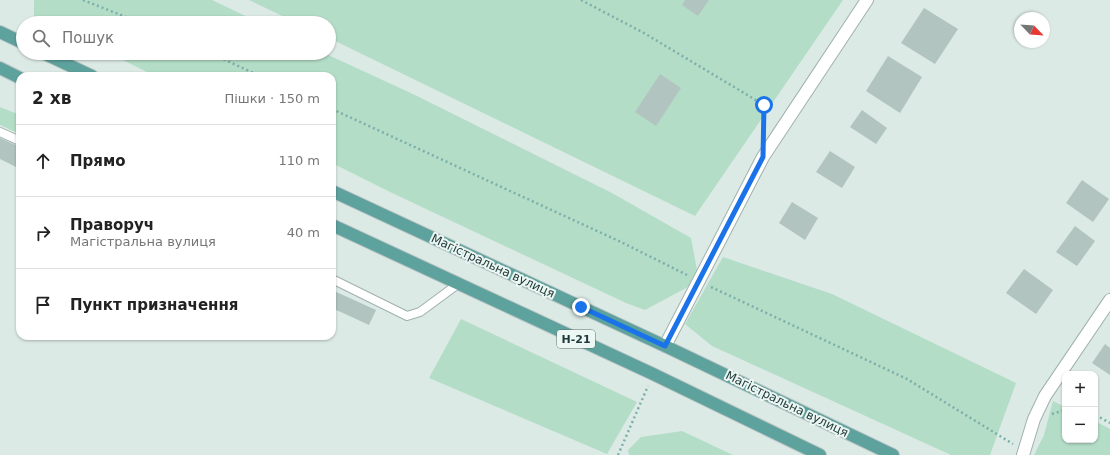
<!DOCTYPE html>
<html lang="uk">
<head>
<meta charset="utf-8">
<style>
  :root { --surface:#fff; --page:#f2f2f2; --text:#222; --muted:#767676; --line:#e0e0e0 }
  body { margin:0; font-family:"DejaVu Sans",sans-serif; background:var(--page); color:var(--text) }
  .controls { position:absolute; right:12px; bottom:12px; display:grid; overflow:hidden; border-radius:8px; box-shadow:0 1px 3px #0004 }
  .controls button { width:36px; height:36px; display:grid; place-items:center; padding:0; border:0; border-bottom:1px solid var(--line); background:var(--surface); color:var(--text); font:20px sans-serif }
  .compass { position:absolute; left:1014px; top:12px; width:36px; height:36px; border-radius:50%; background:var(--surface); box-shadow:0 1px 3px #0004; rotate:115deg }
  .stop { position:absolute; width:12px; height:12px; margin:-9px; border:3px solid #1a73e8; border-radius:50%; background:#fff }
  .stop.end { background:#1a73e8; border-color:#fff; box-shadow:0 1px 4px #0008 }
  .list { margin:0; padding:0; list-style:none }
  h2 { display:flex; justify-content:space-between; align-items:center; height:52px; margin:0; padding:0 16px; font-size:17px }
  h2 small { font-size:13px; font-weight:400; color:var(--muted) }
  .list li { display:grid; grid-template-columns:26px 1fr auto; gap:12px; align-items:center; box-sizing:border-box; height:72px; padding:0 16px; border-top:1px solid var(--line) }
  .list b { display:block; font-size:15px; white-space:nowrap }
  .list p { margin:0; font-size:13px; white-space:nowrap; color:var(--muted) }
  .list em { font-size:13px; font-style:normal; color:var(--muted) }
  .icon { flex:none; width:22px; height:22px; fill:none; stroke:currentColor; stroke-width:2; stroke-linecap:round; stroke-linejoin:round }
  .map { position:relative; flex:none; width:1110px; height:455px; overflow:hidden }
  .search { position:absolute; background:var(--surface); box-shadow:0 1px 3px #0004; left:16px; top:16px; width:320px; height:44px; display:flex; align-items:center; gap:10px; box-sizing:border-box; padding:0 14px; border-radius:22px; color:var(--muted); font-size:15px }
  .panel { position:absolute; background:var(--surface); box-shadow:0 1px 3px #0004; left:16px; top:72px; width:320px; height:268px; border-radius:12px }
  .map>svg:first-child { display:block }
</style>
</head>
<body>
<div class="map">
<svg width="1110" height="455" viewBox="0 0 1110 455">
  <rect width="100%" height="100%" fill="#dceae6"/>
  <!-- green -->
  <g fill="#b3ddc7">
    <path d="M 34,0 L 212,0 L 260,23 L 47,23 L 34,16 Z"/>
    <path d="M 249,0 L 843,0 L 695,216 L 329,38 L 329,23 L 297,23 Z"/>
    <path d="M 109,53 L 324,53 L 415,95 L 612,193 L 691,238 L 699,281 L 645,310 L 626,303 L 390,192 L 332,163 L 332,76 L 155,76 Z"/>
    <path d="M 0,107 L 20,115 L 20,134 L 0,125 Z"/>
    <path d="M 723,257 L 832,294 L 1016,383 L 990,455 L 951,455 L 712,346 L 685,324 Z"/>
    <path d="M 461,319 L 637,402 L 607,454 L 429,378 Z"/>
    <path d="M 1053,401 L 1065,407 L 1065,440 L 1095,440 L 1095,421 L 1110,429 L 1110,455 L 1034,455 L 1044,435 Z"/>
    <path d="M 682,431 L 733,455 L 629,455 L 628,450 L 641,437 Z"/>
  </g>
  <!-- building -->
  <g fill="#b2c4c0">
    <path d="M 685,0 L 709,0 L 698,16 L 682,5 Z"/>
    <path d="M 924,8 L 958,29 L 935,64 L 901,43 Z"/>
    <path d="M 888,56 L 922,77 L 900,113 L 866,91 Z"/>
    <path d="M 660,74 L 681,88 L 656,126 L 635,112 Z"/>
    <path d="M 862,110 L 887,128 L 876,144 L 850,127 Z"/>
    <path d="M 0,138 L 20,147 L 20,169 L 0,159 Z"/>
    <path d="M 830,151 L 855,167 L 842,188 L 816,172 Z"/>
    <path d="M 1082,180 L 1109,199 L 1093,222 L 1066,203 Z"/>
    <path d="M 792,202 L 818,218 L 805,240 L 779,223 Z"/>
    <path d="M 1075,226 L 1095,241 L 1077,266 L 1056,252 Z"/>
    <path d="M 1024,269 L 1053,290 L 1036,314 L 1006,293 Z"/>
    <path d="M 332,290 L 376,310 L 369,325 L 332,308 Z"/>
    <path d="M 1105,344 L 1110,348 L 1110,375 L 1092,363 Z"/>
  </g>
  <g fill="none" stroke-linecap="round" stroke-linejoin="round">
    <!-- service casing -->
    <g stroke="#9fb1ae" stroke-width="10">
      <g id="service">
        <path d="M 0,132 L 20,141"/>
        <path d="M 332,279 L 407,316 L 420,312 L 458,284"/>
      </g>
    </g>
    <!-- minor casing -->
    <g stroke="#9fb1ae" stroke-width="14">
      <g id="minor">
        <path d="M 665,346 L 763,157 L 867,0"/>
        <path d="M 1023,455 L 1034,419 L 1045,396 L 1110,300"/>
      </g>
    </g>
    <!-- primary casing -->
    <g stroke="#bcc4c3" stroke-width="14">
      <g id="primary">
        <path d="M 0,32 L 23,43"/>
        <path d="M 43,53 L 92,76"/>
        <path d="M 0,68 L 20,78"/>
        <path d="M 332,191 L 665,346 L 893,455"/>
        <path d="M 332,225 L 653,374 L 820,455"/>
      </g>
    </g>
    <!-- path -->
    <g stroke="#7bafa9" stroke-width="2.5" stroke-dasharray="2 3" stroke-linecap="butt">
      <path d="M 83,0 L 141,23"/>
      <path d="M 581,0 L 644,33 L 764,105 L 764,129"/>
      <path d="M 210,53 L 260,76"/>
      <path d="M 332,109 L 621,242 L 687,275"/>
      <path d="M 711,287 L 907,379 L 1013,444"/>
      <path d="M 1052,414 L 1065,410"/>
      <path d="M 1095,417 L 1101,418 L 1110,423"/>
      <path d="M 618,455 L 648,386"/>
    </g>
    <!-- service -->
    <use href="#service" stroke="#fff" stroke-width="8"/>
    <!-- minor -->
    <use href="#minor" stroke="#fff" stroke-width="12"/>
    <!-- primary -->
    <use href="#primary" stroke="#5ea29e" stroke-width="12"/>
  </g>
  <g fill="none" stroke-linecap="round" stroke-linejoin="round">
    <!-- route -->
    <path stroke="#1a73e8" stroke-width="5" d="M 581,307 L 665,346 L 763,157 L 764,105"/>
  </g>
  <g text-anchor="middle" stroke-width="4" stroke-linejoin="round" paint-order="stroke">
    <!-- shield labels -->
    <rect fill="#ecf6f3" stroke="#5c726f" stroke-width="1" x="557" y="330" width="38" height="18" rx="3"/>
    <g font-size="11" font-weight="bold" fill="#1e3937">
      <text x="576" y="343">Н-21</text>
    </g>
    <!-- street labels -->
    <g font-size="12" fill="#1e3937" stroke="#ecf6f3">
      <text transform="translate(493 266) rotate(25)" y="4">Магістральна вулиця</text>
      <text transform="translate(787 404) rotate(26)" y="4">Магістральна вулиця</text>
    </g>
  </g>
</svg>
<div class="controls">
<button>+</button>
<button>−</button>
</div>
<svg class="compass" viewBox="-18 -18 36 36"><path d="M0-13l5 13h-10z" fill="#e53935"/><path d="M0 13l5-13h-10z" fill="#767676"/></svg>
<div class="stop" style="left:764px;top:105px"></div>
<div class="stop end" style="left:581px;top:307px"></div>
<div class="search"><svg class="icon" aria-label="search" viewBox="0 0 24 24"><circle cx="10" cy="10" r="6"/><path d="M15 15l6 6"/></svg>Пошук</div>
<section class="panel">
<h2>2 хв<small>Пішки · 150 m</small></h2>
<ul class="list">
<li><svg class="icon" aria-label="ahead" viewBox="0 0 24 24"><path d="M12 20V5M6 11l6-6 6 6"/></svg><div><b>Прямо</b></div><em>110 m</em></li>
<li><svg class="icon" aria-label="right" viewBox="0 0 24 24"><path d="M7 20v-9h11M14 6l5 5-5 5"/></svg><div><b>Праворуч</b><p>Магістральна вулиця</p></div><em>40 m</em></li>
<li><svg class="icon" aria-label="arrive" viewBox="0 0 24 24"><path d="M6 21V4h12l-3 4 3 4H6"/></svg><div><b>Пункт призначення</b></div></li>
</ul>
</section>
</div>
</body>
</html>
